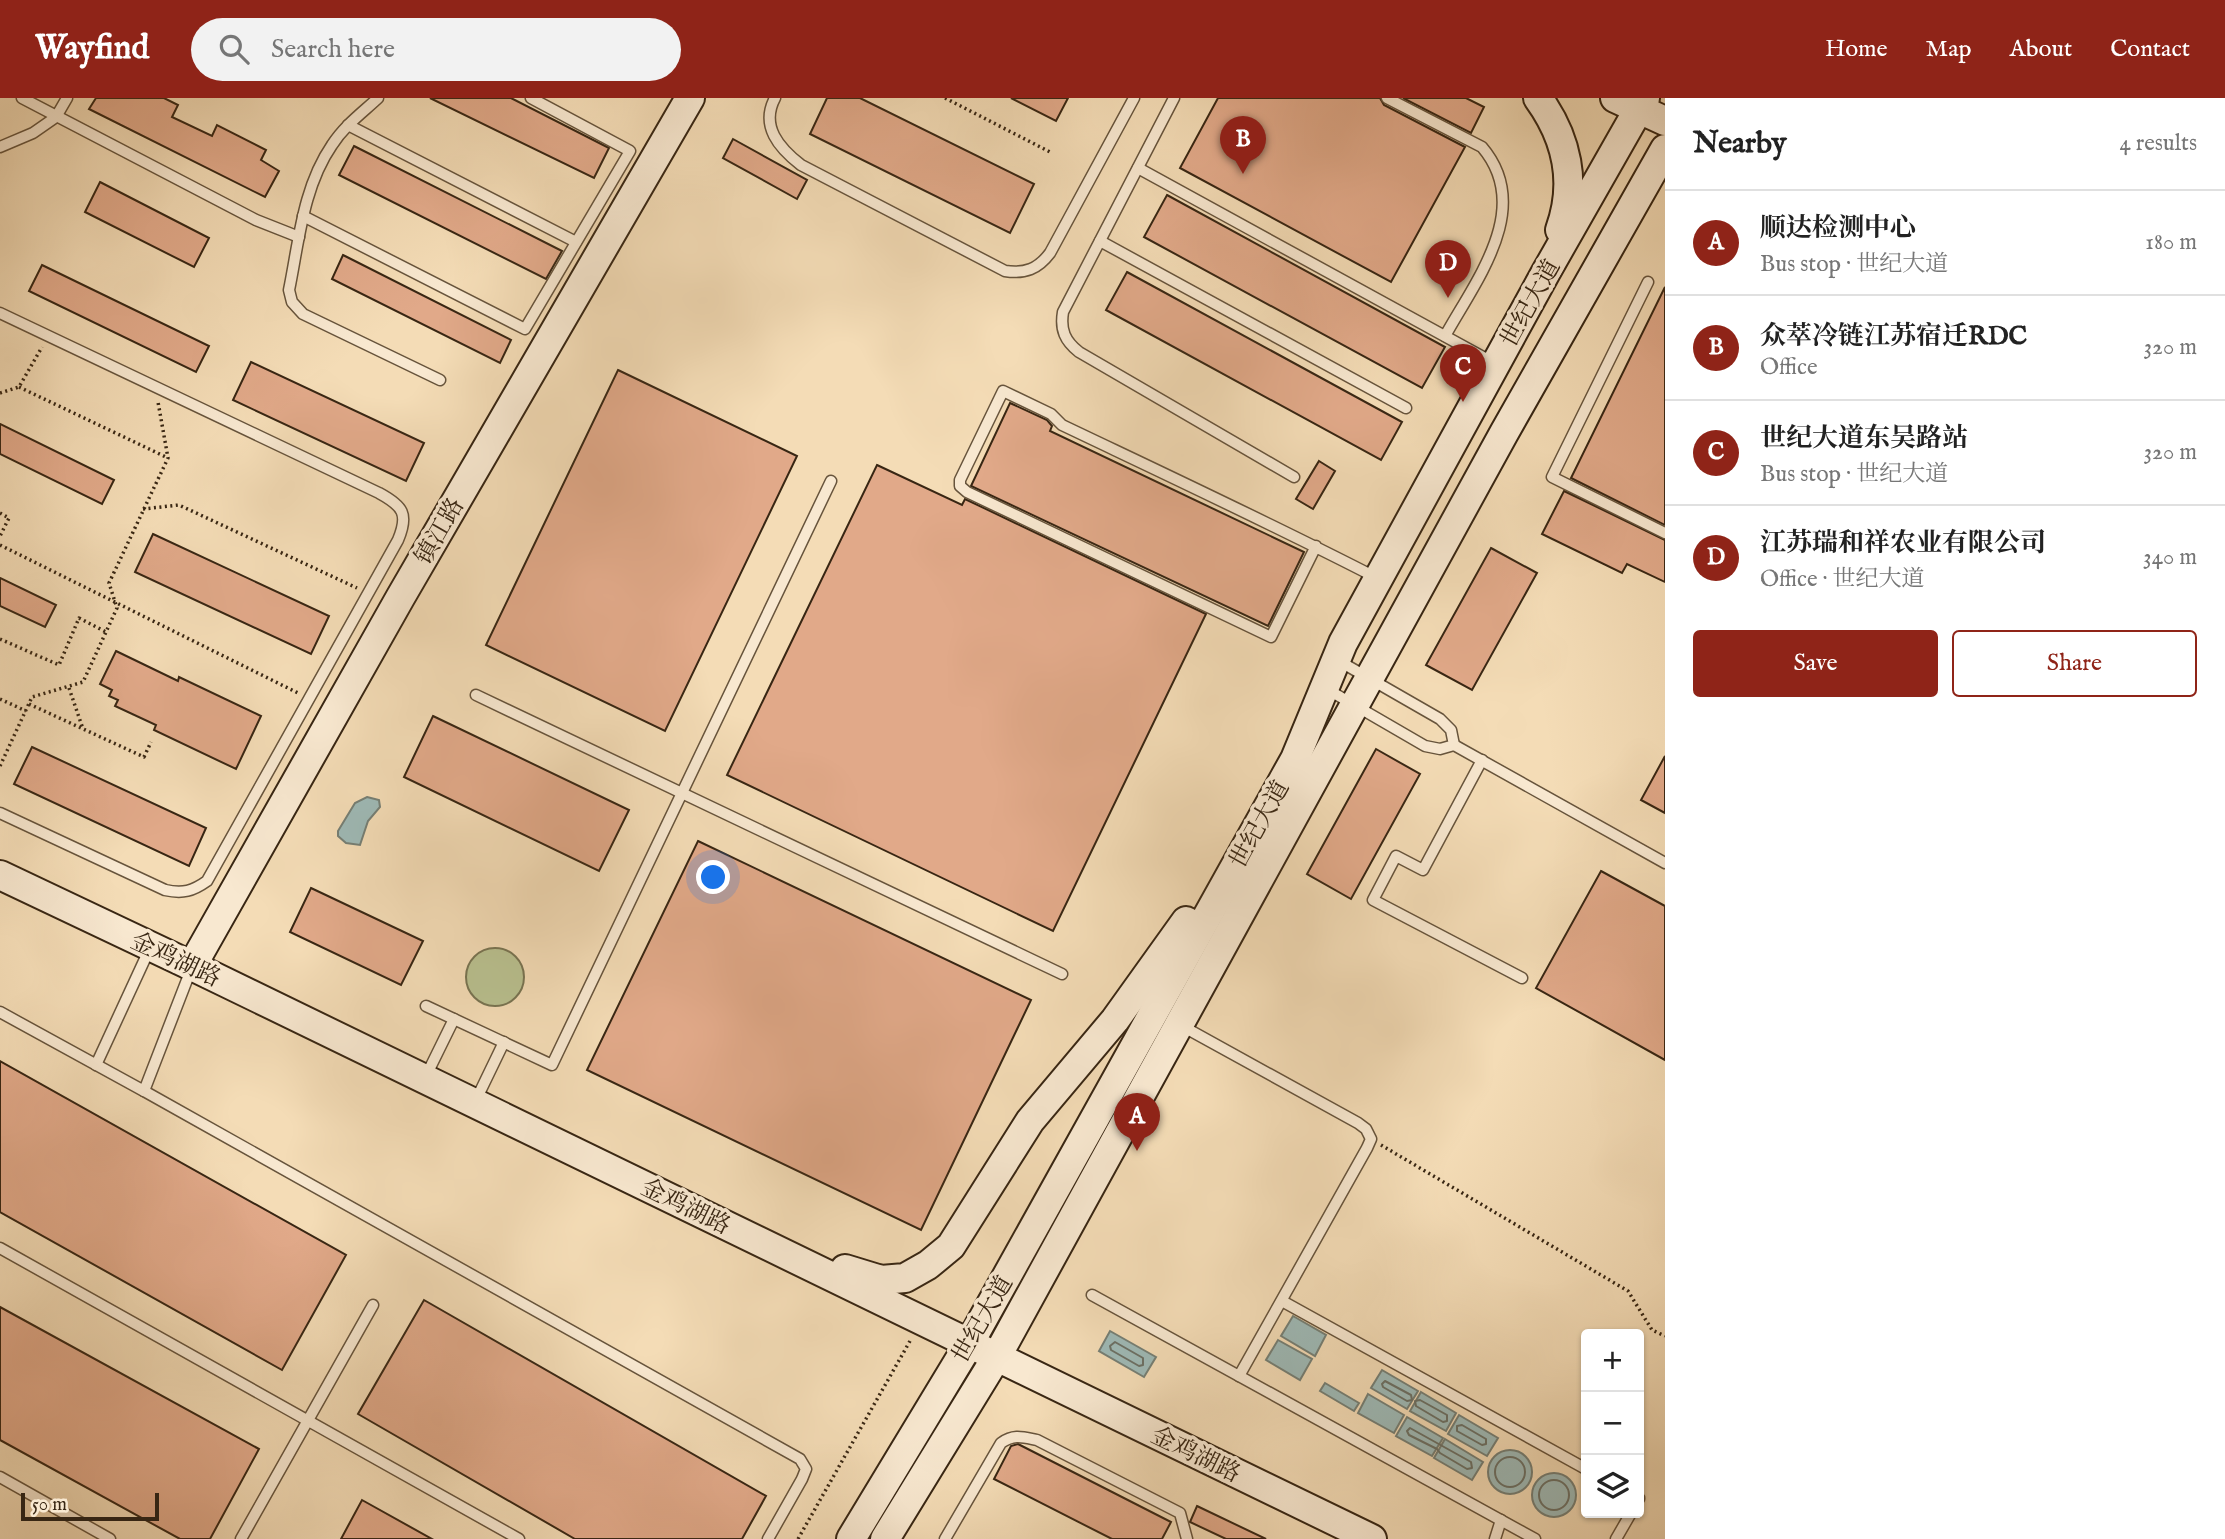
<!DOCTYPE html>
<html lang="en">
<head>
<meta charset="utf-8">
<style>
  :root { --surface:#fff; --page:#f2f2f2; --text:#222; --muted:#767676; --line:#e0e0e0; --accent:#8f2418 }
  body { margin:0; font-family:"IM FELL English","Noto Serif SC",serif; background:var(--page); color:var(--text) }
  .controls { position:absolute; right:21px; bottom:21px; display:grid; overflow:hidden; border-radius:7px; box-shadow:0 2px 5px #0004 }
  .controls button { width:63px; height:63px; display:grid; place-items:center; padding:0; border:0; border-bottom:2px solid var(--line); background:var(--surface); color:var(--text); font:35px sans-serif }
  .scale { position:absolute; left:21px; bottom:18px; width:138px; box-sizing:border-box; padding-left:7px; border:4px solid #382613; border-top:0; font-size:19px; line-height:24px; white-space:nowrap; color:#382613; -webkit-text-stroke:5px #f8e8d0; paint-order:stroke }
  .you { position:absolute; left:714px; top:780px; width:24px; height:24px; margin:-18px; border:5px solid #fff; border-radius:50%; background:#1a73e8; box-shadow:0 0 0 10px #1a73e833 }
  .badge { display:grid; place-items:center; width:46px; height:46px; border-radius:50%; background:var(--accent); color:#fff; font-size:23px; font-weight:700 }
  .pin { position:absolute; translate:-50% -58px; filter:drop-shadow(0 2px 4px #0008) }
  .pin::after { content:''; position:absolute; top:37px; width:24px; height:21px; background:inherit; clip-path:polygon(0 0,100% 0,50% 100%) }
  .list { margin:0; padding:0; list-style:none }
  h2 { display:flex; justify-content:space-between; align-items:center; height:91px; margin:0; padding:0 28px; font-size:30px }
  h2 small { font-size:23px; font-weight:400; color:var(--muted) }
  .list li { display:grid; grid-template-columns:46px 1fr auto; gap:21px; align-items:center; box-sizing:border-box; height:105px; padding:0 28px; border-top:2px solid var(--line) }
  .list b { display:block; font-size:26px; white-space:nowrap }
  .list p { margin:0; font-size:23px; white-space:nowrap; color:var(--muted) }
  .list em { font-size:23px; font-style:normal; color:var(--muted) }
  .actions { display:flex; gap:14px; padding:21px 28px }
  .actions a { flex:1; padding:16px 0; border:2px solid var(--accent); border-radius:7px; text-align:center; font-size:24px; color:var(--accent) }
  .actions .main { background:var(--accent); color:#fff }
  .icon { flex:none; width:38px; height:38px; fill:none; stroke:currentColor; stroke-width:2; stroke-linecap:round; stroke-linejoin:round }
  .map { position:relative; flex:none; width:1665px; height:1441px; overflow:hidden }
  header { display:flex; align-items:center; gap:42px; box-sizing:border-box; height:98px; padding:0 35px; background:var(--accent); color:#fff }
  header strong { font-size:33px }
  nav { display:flex; gap:38px; margin-inline-start:auto; font-size:24px }
  .search { width:490px; height:63px; background:var(--page); display:flex; align-items:center; gap:18px; box-sizing:border-box; padding:0 24px; border-radius:38px; color:var(--muted); font-size:26px }
  main { display:flex }
  aside { flex:1; background:var(--surface) }
  .map>svg:first-child { display:block }
</style>
</head>
<body>
<header>
<strong>Wayfind</strong>
<div class="search"><svg class="icon" aria-label="search" viewBox="0 0 24 24"><circle cx="10" cy="10" r="6"/><path d="M15 15l6 6"/></svg>Search here</div>
<nav><a>Home</a><a>Map</a><a>About</a><a>Contact</a></nav>
</header>
<main>
<div class="map">
<svg width="1665" height="1441" viewBox="0 0 1665 1441">
  <rect width="100%" height="100%" fill="#f4dcb6"/>
  <filter id="stains"><feTurbulence type="fractalNoise" baseFrequency=".00286" numOctaves="4"/><feColorMatrix values="0 0 0 0 .2 0 0 0 0 .09 0 0 0 0 .02 0 0 0 .5 -.17"/></filter>
  <radialGradient id="worn" r=".72"><stop offset=".6" stop-color="#630" stop-opacity="0"/><stop offset="1" stop-color="#630" stop-opacity=".3"/></radialGradient>
  <!-- green -->
  <circle fill="#b9c190" stroke="#787452" stroke-width="2" cx="495" cy="879" r="29"/>
  <!-- water -->
  <g fill="#9ebab7" stroke="#757f75" stroke-width="2">
    <path d="M 367,699 L 379,702 L 380,709 L 368,723 L 360,747 L 346,745 L 338,738 L 338,733 L 355,705 Z"/>
    <path d="M 1293,1218 L 1326,1237 L 1315,1258 L 1281,1238 Z"/>
    <path d="M 1110,1233 L 1156,1259 L 1144,1279 L 1099,1253 Z"/>
    <path d="M 1278,1242 L 1312,1261 L 1300,1282 L 1266,1262 Z"/>
    <path d="M 1382,1272 L 1418,1293 L 1407,1311 L 1371,1290 Z"/>
    <path d="M 1325,1285 L 1359,1305 L 1354,1313 L 1320,1293 Z"/>
    <path d="M 1421,1294 L 1456,1315 L 1446,1333 L 1410,1313 Z"/>
    <path d="M 1368,1296 L 1404,1317 L 1394,1335 L 1358,1315 Z"/>
    <path d="M 1459,1317 L 1498,1340 L 1487,1358 L 1448,1336 Z"/>
    <path d="M 1407,1319 L 1443,1340 L 1432,1358 L 1396,1338 Z"/>
    <path d="M 1445,1341 L 1483,1364 L 1472,1382 L 1434,1360 Z"/>
    <circle cx="1510" cy="1374" r="22"/>
    <circle cx="1554" cy="1397" r="22"/>
  </g>
  <g fill="none" stroke-linecap="round" stroke-linejoin="round">
    <!-- shore -->
    <g stroke="#6b7065" stroke-width="2">
      <path d="M 1115,1244 L 1143,1260 L 1143,1267 L 1139,1268 L 1111,1252 L 1110,1248 Z"/>
      <path d="M 1385,1283 L 1411,1297 L 1412,1302 L 1407,1303 L 1383,1289 L 1382,1286 Z"/>
      <path d="M 1420,1302 L 1447,1317 L 1447,1323 L 1443,1324 L 1416,1308 L 1415,1303 Z"/>
      <path d="M 1462,1327 L 1486,1341 L 1486,1346 L 1482,1347 L 1457,1333 L 1457,1328 Z"/>
      <path d="M 1410,1330 L 1471,1364 L 1472,1370 L 1467,1371 L 1440,1355 L 1437,1351 L 1409,1337 L 1407,1333 Z"/>
      <circle cx="1510" cy="1374" r="15"/>
      <circle cx="1554" cy="1397" r="15"/>
    </g>
  </g>
  <!-- building -->
  <g fill="#e1a989" stroke="#382613" stroke-width="2">
    <path d="M 96,0 L 164,0 L 178,7 L 172,19 L 212,38 L 217,27 L 266,52 L 261,62 L 279,73 L 265,99 L 89,11 Z"/>
    <path d="M 430,0 L 511,0 L 609,50 L 594,80 Z"/>
    <path d="M 827,0 L 860,0 L 1034,86 L 1010,135 L 810,36 Z"/>
    <path d="M 1011,0 L 1068,0 L 1056,23 Z"/>
    <path d="M 1218,0 L 1380,0 L 1384,7 L 1465,49 L 1391,184 L 1180,70 Z"/>
    <path d="M 1403,0 L 1466,0 L 1484,9 L 1471,35 Z"/>
    <path d="M 733,41 L 807,82 L 797,101 L 723,60 Z"/>
    <path d="M 354,48 L 562,153 L 546,181 L 339,77 Z"/>
    <path d="M 100,84 L 209,140 L 194,169 L 85,114 Z"/>
    <path d="M 1167,97 L 1445,249 L 1422,290 L 1144,139 Z"/>
    <path d="M 343,157 L 511,242 L 500,265 L 332,181 Z"/>
    <path d="M 42,167 L 209,248 L 196,274 L 29,193 Z"/>
    <path d="M 1127,174 L 1402,324 L 1381,362 L 1106,212 Z"/>
    <path d="M 1665,189 L 1665,427 L 1571,380 Z"/>
    <path d="M 251,264 L 424,345 L 406,383 L 233,302 Z"/>
    <path d="M 618,272 L 797,358 L 665,633 L 486,547 Z"/>
    <path d="M 1010,305 L 1047,322 L 1052,328 L 1050,333 L 1304,454 L 1268,528 L 971,388 Z"/>
    <path d="M 0,326 L 114,382 L 102,406 L 0,356 Z"/>
    <path d="M 1319,363 L 1335,373 L 1313,411 L 1296,401 Z"/>
    <path d="M 877,367 L 962,407 L 965,401 L 1206,516 L 1053,833 L 727,677 Z"/>
    <path d="M 1564,393 L 1665,442 L 1665,484 L 1627,466 L 1622,475 L 1542,436 Z"/>
    <path d="M 153,436 L 329,518 L 311,556 L 135,474 Z"/>
    <path d="M 1491,450 L 1537,475 L 1472,592 L 1426,567 Z"/>
    <path d="M 0,480 L 56,507 L 45,529 L 0,508 Z"/>
    <path d="M 116,553 L 178,583 L 179,579 L 261,618 L 236,671 L 154,632 L 156,627 L 115,608 L 118,602 L 109,598 L 112,592 L 100,586 Z"/>
    <path d="M 433,618 L 629,712 L 599,773 L 404,679 Z"/>
    <path d="M 32,649 L 206,730 L 189,768 L 14,686 Z"/>
    <path d="M 1376,651 L 1420,676 L 1351,801 L 1307,776 Z"/>
    <path d="M 1665,658 L 1665,715 L 1641,702 Z"/>
    <path d="M 698,743 L 1031,902 L 921,1132 L 587,972 Z"/>
    <path d="M 1601,773 L 1665,808 L 1665,962 L 1536,890 Z"/>
    <path d="M 311,790 L 423,843 L 401,887 L 290,834 Z"/>
    <path d="M 0,963 L 346,1157 L 282,1272 L 0,1114 Z"/>
    <path d="M 424,1202 L 766,1398 L 742,1441 L 575,1441 L 358,1316 Z"/>
    <path d="M 0,1209 L 259,1351 L 210,1441 L 180,1441 L 0,1342 Z"/>
    <path d="M 1018,1346 L 1171,1424 L 1162,1441 L 1112,1441 L 994,1381 L 1011,1348 Z"/>
    <path d="M 362,1402 L 432,1441 L 341,1441 Z"/>
    <path d="M 1197,1408 L 1266,1441 L 1226,1441 L 1190,1424 Z"/>
  </g>
  <g fill="none" stroke-linecap="round" stroke-linejoin="round">
    <!-- lane casing -->
    <g stroke="#67543c" stroke-width="13">
      <g id="lane">
        <path d="M 22,0 L 256,122 L 299,139"/>
        <path d="M 378,0 C 362,15 344,28 332,47 C 303,89 299,143 289,192 L 292,204 L 303,216 L 440,282"/>
        <path d="M 775,0 C 760,28 779,50 801,67 L 1005,173 C 1025,176 1038,171 1050,155 L 1134,0"/>
        <path d="M 1174,0 L 1063,214 C 1060,232 1065,243 1079,254 L 1294,379"/>
        <path d="M 1387,0 L 1482,49 C 1534,110 1476,182 1445,238"/>
        <path d="M 348,27 L 576,144"/>
        <path d="M 0,49 L 33,35 L 56,19 L 67,0"/>
        <path d="M 1138,70 L 1492,264"/>
        <path d="M 303,118 L 525,231 L 630,53 L 531,0"/>
        <path d="M 1100,143 L 1406,310"/>
        <path d="M 1648,184 L 1552,379 L 1665,435"/>
        <path d="M 0,215 L 379,395 C 403,408 409,416 398,442 L 207,783 C 193,793 183,796 165,792 L 0,715"/>
        <path d="M 1316,448 L 1271,539 L 967,394 L 960,388 L 960,382 L 1003,293 L 1051,316 L 1062,327 C 1167,377 1272,426 1375,479"/>
        <path d="M 1325,590 L 1425,648 L 1440,651 L 1454,647 L 1451,632 L 1440,621 L 1339,563"/>
        <path d="M 476,597 L 1062,876"/>
        <path d="M 1454,647 L 1665,765"/>
        <path d="M 1482,662 L 1423,772 L 1396,758 L 1373,802 L 1522,880"/>
        <path d="M 426,908 L 552,967 L 831,383"/>
        <path d="M 0,914 L 144,993 L 192,869"/>
        <path d="M 1182,928 L 1358,1025 L 1366,1031 L 1371,1041 L 1367,1050 L 1239,1278"/>
        <path d="M 96,967 L 150,850"/>
        <path d="M 426,978 L 454,921"/>
        <path d="M 144,993 L 800,1361 L 806,1371 L 802,1381 L 768,1441"/>
        <path d="M 476,1002 L 504,944"/>
        <path d="M 0,1150 L 519,1441"/>
        <path d="M 1092,1197 L 1535,1441"/>
        <path d="M 1282,1203 L 1586,1371"/>
        <path d="M 0,1379 L 110,1441"/>
        <path d="M 1639,1400 L 1639,1401"/>
        <path d="M 241,1441 L 373,1207"/>
        <path d="M 945,1441 L 1001,1345 C 1014,1336 1022,1339 1037,1342 L 1180,1415 L 1187,1441"/>
        <path d="M 1495,1441 L 1501,1422"/>
        <path d="M 1616,1441 L 1631,1415"/>
      </g>
    </g>
    <!-- secondary casing -->
    <g stroke="#382613" stroke-width="32">
      <g id="secondary">
        <path d="M 1538,0 C 1567,40 1577,85 1560,132"/>
        <path d="M 1615,0 L 1665,23"/>
        <path d="M 0,777 L 192,868 L 1372,1441"/>
        <path d="M 192,868 L 400,500 L 690,0"/>
        <path d="M 845,1171 L 881,1182 L 905,1180 L 928,1167 L 951,1148 L 1030,1023 L 1115,922 L 1186,823"/>
        <path d="M 851,1441 L 969,1246 L 1295,661 L 1343,545 L 1546,174 L 1645,0"/>
        <path d="M 885,1441 L 996,1260 L 1504,335 L 1665,51"/>
      </g>
    </g>
    <!-- path -->
    <g stroke="#382613" stroke-width="3.5" stroke-dasharray="2 3.5" stroke-linecap="butt">
      <path d="M 945,0 L 1052,55"/>
      <path d="M 19,289 L 168,360"/>
      <path d="M 0,295 L 19,289 L 42,249"/>
      <path d="M 143,411 L 179,407 L 357,490"/>
      <path d="M 0,415 L 9,420 L 0,438"/>
      <path d="M 0,447 L 298,595"/>
      <path d="M 0,541 L 59,567 L 79,520 L 106,534"/>
      <path d="M 69,590 L 83,631"/>
      <path d="M 0,601 L 26,613"/>
      <path d="M 29,606 L 144,659 L 151,644"/>
      <path d="M 0,668 L 32,599 L 83,584 L 117,510 L 109,485 L 168,360 L 158,304"/>
      <path d="M 1381,1047 L 1628,1193 L 1652,1232 L 1665,1238"/>
      <path d="M 798,1441 L 910,1243"/>
    </g>
    <!-- lane -->
    <use href="#lane" stroke="#f8e8d0" stroke-width="10"/>
    <!-- secondary -->
    <use href="#secondary" stroke="#f8e8d0" stroke-width="28"/>
  </g>
  <g text-anchor="middle" stroke-width="7" stroke-linejoin="round" paint-order="stroke">
    <!-- street labels -->
    <g font-size="24" fill="#382613" stroke="#f8e8d0">
      <text transform="translate(1530 205) rotate(-61)" y="8">世纪大道</text>
      <text transform="translate(439 433) rotate(-60)" y="8">镇江路</text>
      <text transform="translate(1259 726) rotate(-61)" y="8">世纪大道</text>
      <text transform="translate(176 861) rotate(25)" y="8">金鸡湖路</text>
      <text transform="translate(686 1108) rotate(26)" y="8">金鸡湖路</text>
      <text transform="translate(982 1221) rotate(-60)" y="8">世纪大道</text>
      <text transform="translate(1196 1356) rotate(26)" y="8">金鸡湖路</text>
    </g>
  </g>
  <rect width="100%" height="100%" filter="url(#stains)"/>
  <rect width="100%" height="100%" fill="url(#worn)"/>
</svg>
<div class="controls">
<button>+</button>
<button>−</button>
<button><svg class="icon" aria-label="layers" viewBox="0 0 24 24"><path d="M12 4l9 5-9 5-9-5zM3 14l9 5 9-5"/></svg></button>
</div>
<div class="scale">50 m</div>
<div class="you"></div>
<div class="pin badge" style="left:1137px;top:1053px">A</div>
<div class="pin badge" style="left:1243px;top:76px">B</div>
<div class="pin badge" style="left:1463px;top:304px">C</div>
<div class="pin badge" style="left:1448px;top:200px">D</div>
</div>
<aside>
<h2>Nearby<small>4 results</small></h2>
<ul class="list">
<li><span class="badge">A</span><div><b>顺达检测中心</b><p>Bus stop · 世纪大道</p></div><em>180 m</em></li>
<li><span class="badge">B</span><div><b>众萃冷链江苏宿迁RDC</b><p>Office</p></div><em>320 m</em></li>
<li><span class="badge">C</span><div><b>世纪大道东吴路站</b><p>Bus stop · 世纪大道</p></div><em>320 m</em></li>
<li><span class="badge">D</span><div><b>江苏瑞和祥农业有限公司</b><p>Office · 世纪大道</p></div><em>340 m</em></li>
</ul>
<div class="actions"><a class="main">Save</a><a>Share</a></div>
</aside>
</main>
</body>
</html>
